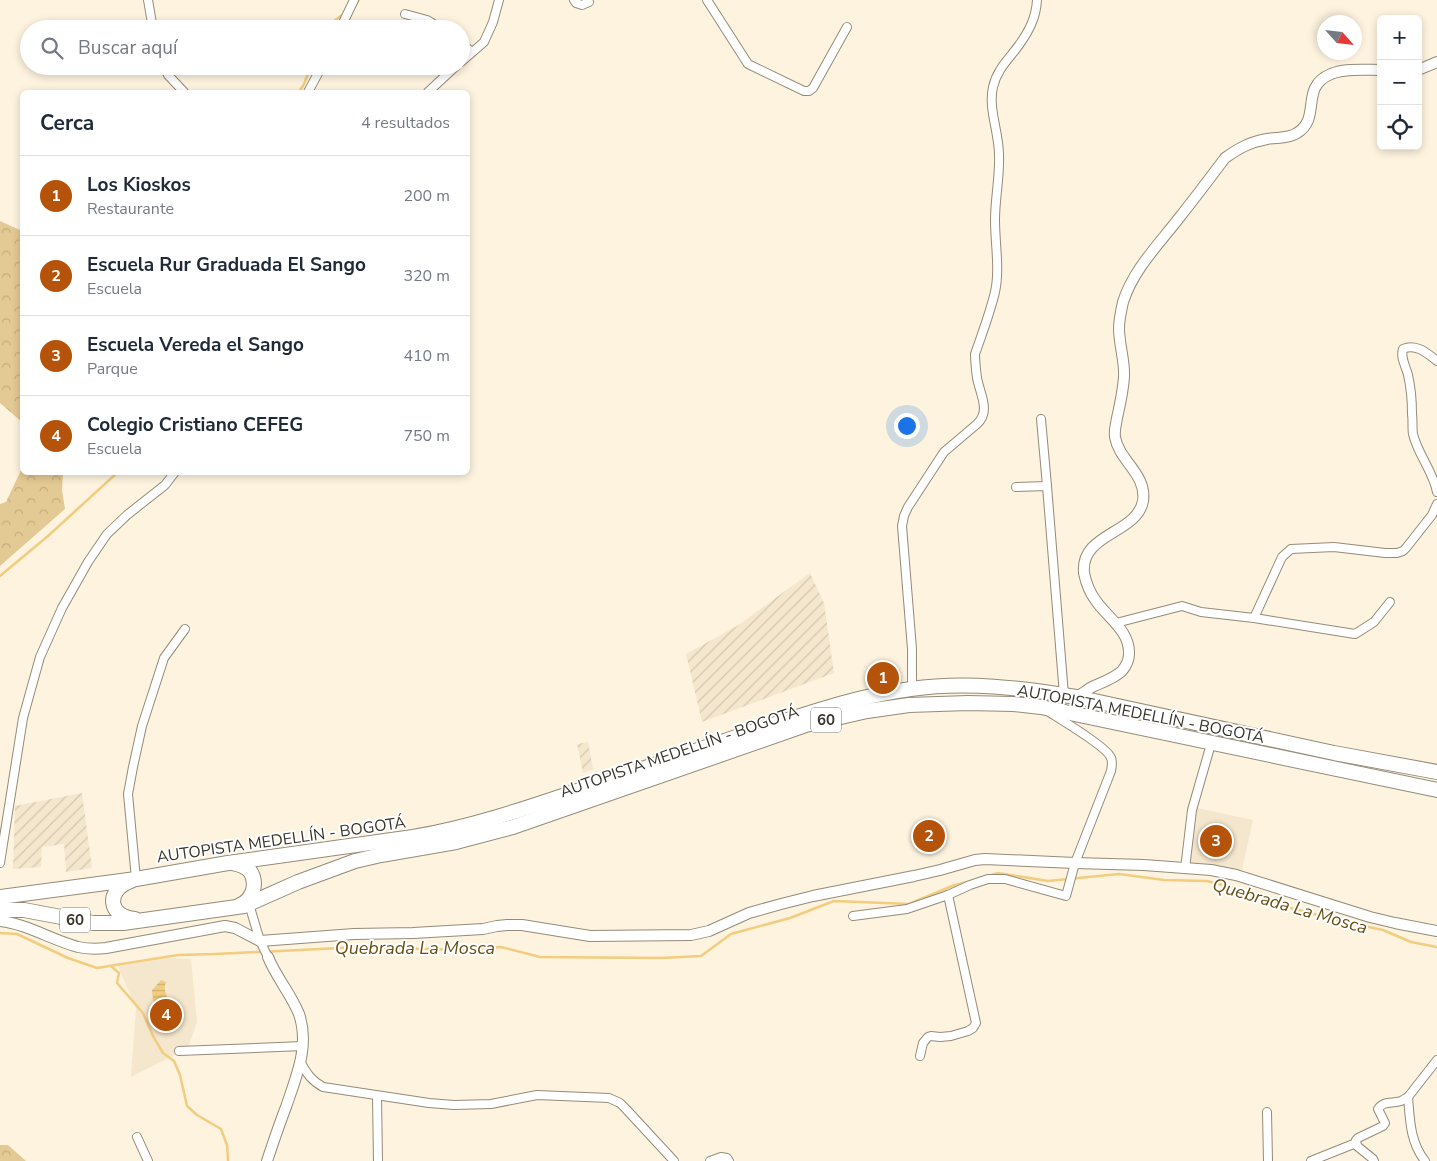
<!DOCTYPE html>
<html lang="es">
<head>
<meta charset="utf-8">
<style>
  :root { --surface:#fff; --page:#f2f2f3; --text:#1f2937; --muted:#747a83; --line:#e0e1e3; --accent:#b45309 }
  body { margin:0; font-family:"Nunito Sans",sans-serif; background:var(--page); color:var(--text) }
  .controls { position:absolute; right:15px; top:15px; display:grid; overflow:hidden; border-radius:8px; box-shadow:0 2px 8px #0003 }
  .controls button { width:45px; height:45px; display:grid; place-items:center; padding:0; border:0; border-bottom:1px solid var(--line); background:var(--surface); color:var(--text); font:25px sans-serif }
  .compass { position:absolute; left:1317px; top:15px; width:45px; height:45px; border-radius:50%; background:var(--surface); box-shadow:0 2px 8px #0003; rotate:117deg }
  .you { position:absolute; left:906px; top:425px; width:18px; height:18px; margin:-12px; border:4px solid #fff; border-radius:50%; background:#1a73e8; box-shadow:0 0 0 8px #1a73e833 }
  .badge { display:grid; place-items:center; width:32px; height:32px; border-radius:50%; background:var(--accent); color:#fff; font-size:16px; font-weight:700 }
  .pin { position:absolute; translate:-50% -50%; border:2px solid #fff; box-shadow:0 1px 5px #0006 }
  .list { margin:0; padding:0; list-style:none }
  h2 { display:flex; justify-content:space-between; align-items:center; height:65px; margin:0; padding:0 20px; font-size:21px }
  h2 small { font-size:16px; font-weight:400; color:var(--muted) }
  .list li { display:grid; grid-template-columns:32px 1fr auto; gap:15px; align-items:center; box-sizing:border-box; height:80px; padding:0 20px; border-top:1px solid var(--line) }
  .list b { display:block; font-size:19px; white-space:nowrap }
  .list p { margin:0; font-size:16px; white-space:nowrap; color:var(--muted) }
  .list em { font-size:16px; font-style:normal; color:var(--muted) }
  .icon { flex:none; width:28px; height:28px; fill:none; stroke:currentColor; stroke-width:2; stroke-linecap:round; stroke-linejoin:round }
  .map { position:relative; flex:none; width:1437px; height:1161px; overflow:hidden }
  .search { position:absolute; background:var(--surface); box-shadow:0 2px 8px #0003; left:20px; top:20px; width:450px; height:55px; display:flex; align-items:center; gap:12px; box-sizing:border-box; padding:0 18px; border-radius:28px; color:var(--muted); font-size:19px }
  .panel { position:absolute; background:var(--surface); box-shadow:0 2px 8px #0003; left:20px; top:90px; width:450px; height:385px; border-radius:8px }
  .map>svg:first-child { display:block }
</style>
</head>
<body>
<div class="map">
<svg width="1437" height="1161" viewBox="0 0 1437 1161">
  <defs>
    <pattern id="industrial-furrows" width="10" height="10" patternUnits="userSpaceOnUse" patternTransform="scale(1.25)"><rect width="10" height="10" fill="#f5e7cd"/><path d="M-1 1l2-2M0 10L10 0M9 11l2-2" fill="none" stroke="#d3c7b0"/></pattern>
    <pattern id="forest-crowns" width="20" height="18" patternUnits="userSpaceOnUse" patternTransform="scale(1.25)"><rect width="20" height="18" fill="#e3c993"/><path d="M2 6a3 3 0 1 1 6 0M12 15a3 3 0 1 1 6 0" fill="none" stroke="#c4ad7f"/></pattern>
    <pattern id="water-rules" width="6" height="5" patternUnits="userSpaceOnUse" patternTransform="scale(1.25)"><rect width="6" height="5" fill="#f2cd7f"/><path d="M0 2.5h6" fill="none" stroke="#d0b16e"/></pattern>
  </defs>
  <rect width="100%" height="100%" fill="#fdf3df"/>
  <!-- built -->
  <g fill="#f5e7cd">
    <path d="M 1197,808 L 1253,820 L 1241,874 L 1188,866 Z"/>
    <path d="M 168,958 L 191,959 L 197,1022 L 188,1048 L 131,1077 L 136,1009 L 118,966 Z"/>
  </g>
  <!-- industrial -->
  <g fill="url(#industrial-furrows)">
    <path d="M 810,573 L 824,603 L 834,673 L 702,722 L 686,654 L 737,626 Z"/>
    <path d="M 588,742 L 593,769 L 583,773 L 577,744 Z"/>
    <path d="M 82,793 L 92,868 L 66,872 L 64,844 L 42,847 L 41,867 L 13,869 L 15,806 Z"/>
  </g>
  <!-- forest -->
  <g fill="url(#forest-crowns)">
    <path d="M 0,221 L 22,231 L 22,422 L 0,403 Z"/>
    <path d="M 22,468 L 22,472 L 63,473 L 62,490 L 65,509 L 0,566 L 0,504 L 6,502 Z"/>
    <path d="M 0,1145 L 8,1145 L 26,1161 L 0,1161 Z"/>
  </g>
  <!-- water -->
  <path fill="url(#water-rules)" d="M 161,980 L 166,982 C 163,989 166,993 168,1000 L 171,1001 L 172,1007 L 166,1012 L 161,1007 L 160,1003 L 153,1001 L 152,990 Z"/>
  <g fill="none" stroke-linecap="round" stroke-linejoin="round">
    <!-- stream -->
    <g stroke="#f2cd7f" stroke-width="2.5">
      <path d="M 355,5 L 359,0"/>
      <path d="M 328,29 L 334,21 L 345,13"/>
      <path d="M 299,92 L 304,84 L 311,66"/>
      <path d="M 0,576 L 48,536 L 118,472"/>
      <path d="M 988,876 L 998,873 L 1048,881 L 1119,874 L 1164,880 L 1207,881 L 1261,895 L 1287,907 L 1345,922 L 1383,930 L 1411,942 L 1437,947"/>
      <path d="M 0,933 L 17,934 L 68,958 L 97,968 L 178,955 L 215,954 L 361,947 L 462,950 L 501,947 L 540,957 L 662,958 L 701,956 L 731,934 L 790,918 L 834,901 L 909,904 L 952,886 L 971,881"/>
      <path d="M 111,966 L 119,973 L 117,983 L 143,1013 L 153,1036 L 163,1053 L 174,1061 L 180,1075 L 187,1106 L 197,1115 L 221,1129 L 227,1145 L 228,1161"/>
    </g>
    <!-- street casing -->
    <g stroke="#948b79" stroke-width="10">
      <g id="street">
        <path d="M 148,0 L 153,29"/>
        <path d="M 574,0 L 576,3 L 582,5 L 589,2"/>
        <path d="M 707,0 L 748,64 L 804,91 L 809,91 L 813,88 L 847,27"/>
        <path d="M 405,14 L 427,20 L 442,29"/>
        <path d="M 340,29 L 354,0"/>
        <path d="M 461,43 L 472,52"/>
        <path d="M 461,62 L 484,42 L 493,22 L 499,0"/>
        <path d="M 164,66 L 168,75 L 184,92"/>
        <path d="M 308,92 L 322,66"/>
        <path d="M 428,92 L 456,66"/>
        <path d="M 1437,361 C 1427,353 1416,343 1403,349 C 1400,358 1406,366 1408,375 C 1411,388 1412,401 1412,414 C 1413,421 1412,428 1413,434 C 1418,455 1433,471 1437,492"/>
        <path d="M 1041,419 L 1047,486"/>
        <path d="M 1016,487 L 1047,486 L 1064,695"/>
        <path d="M 1254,618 L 1355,634 L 1374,622 L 1390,602"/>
        <path d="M 1116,623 L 1182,606 L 1201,612 L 1254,618 L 1282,557 L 1291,549 L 1334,547 L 1385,553 L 1397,553 L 1403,551 L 1406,548 L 1432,515 L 1437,504"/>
        <path d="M 912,688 L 912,649 L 902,526 L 904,516 L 908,507 L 944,452 L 977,424 C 991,411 980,394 977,378 C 976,370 975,362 975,354 C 982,334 990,313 995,292 C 1000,269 995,244 995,220 C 995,198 1000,176 999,155 C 999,132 988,109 993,87 C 997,69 1009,59 1019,45 C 1029,31 1036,18 1037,0"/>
        <path d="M 0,863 L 23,718 L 40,657 L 62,608 L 88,562 L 107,534 L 127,515 L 165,485 L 175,472"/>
        <path d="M 1185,869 L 1192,810 L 1211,744"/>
        <path d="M 136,879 L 128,794 L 133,767 L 142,726 L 164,658 L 185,629"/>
        <path d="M 249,904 L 260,941 L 268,957"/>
        <path d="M 853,916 L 907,909 L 948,895 L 970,885 L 988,879 L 1005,879 L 1066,896 L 1075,863 L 1111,771 C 1112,766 1113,760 1110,756 C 1105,746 1060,719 1049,712"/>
        <path d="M 179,1051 L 303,1046"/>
        <path d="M 920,1056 L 923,1043 L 928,1037 L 931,1036 L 940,1037 L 951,1036 L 968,1031 L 973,1028 L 976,1023 L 948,895"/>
        <path d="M 301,1063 C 307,1074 312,1081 323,1087 L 429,1103 L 454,1105 L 491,1104 L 537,1095 L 609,1098 L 620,1103 L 626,1109 L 674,1161"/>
        <path d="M 377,1096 L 378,1161"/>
        <path d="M 1408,1097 C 1410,1120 1410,1142 1425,1161"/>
        <path d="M 1267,1112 L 1268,1161"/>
        <path d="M 137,1137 L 148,1161"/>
        <path d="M 710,1161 L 721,1157 L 727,1158 L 729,1161"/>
        <path d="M 1311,1161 L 1356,1143"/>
        <path d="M 1374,1161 L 1373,1159 L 1357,1146 L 1356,1140 L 1358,1138 L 1383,1126 L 1385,1123 L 1378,1109 C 1384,1100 1392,1104 1401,1101 C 1403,1100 1406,1098 1408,1097 L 1437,1060"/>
      </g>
    </g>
    <!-- secondary casing -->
    <g stroke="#948b79" stroke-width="12">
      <g id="secondary">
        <path d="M 1418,70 L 1437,62"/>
        <path d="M 1076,697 C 1082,694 1087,690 1092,687 C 1103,682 1113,679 1122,671 C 1126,666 1129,660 1129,654 C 1130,631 1108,618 1096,601 C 1090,593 1086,583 1084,573 C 1080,533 1137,534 1143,501 C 1147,474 1119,461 1115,437 C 1114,430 1116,425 1117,418 C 1120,405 1123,391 1124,377 C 1125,361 1119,345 1119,328 C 1119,320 1121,311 1123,302 C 1133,270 1159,244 1179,218 C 1195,198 1210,178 1225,158 C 1239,148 1250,142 1267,139 C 1277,137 1288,139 1297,133 C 1322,118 1299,87 1331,74 C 1344,68 1366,70 1381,70"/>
        <path d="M 0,921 C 27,924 52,940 78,947 C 87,949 97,949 106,948 L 225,926 L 235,928 L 260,941 L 354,934 L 413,933 L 483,929 L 497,926 L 507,925 L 522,925 L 590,936 L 691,935 L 709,931 L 749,913 L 781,904 L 813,896 L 914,876 L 940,870 L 975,860 L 985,859 L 1075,863 L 1144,865 L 1211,870 L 1236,875 L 1370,917 L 1395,923 L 1437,931"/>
        <path d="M 267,1161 C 273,1143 279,1125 286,1107 C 296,1077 310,1046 299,1014 C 291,994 276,977 268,957"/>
      </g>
    </g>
    <!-- highway casing -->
    <g stroke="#948b79" stroke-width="16">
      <g id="highway">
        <path d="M 232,863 C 239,864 245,866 250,871 C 258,883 253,900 240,905"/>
        <path d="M 131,881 C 105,890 108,917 135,919"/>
        <path d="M 0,897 L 136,879 L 228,863 L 413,837 C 472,827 527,808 583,789 C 639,770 695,751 751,732 C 804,715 856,696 911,689 C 966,681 1022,688 1076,697 L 1334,753 L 1437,772"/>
        <path d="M 0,910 L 24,910 L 93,923 L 123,923 L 244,906 L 298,882 L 355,861 L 381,855 L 456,842 L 513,827 L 806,725 L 867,711 L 909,705 L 968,703 L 1013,704 L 1041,707 L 1437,790"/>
      </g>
    </g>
    <!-- street -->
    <use href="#street" stroke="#fff" stroke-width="8"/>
    <!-- secondary -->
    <use href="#secondary" stroke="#fff" stroke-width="10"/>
    <!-- highway -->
    <use href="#highway" stroke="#fff" stroke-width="14"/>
  </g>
  <g text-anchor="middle" stroke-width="4" stroke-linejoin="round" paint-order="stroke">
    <!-- shield labels -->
    <g fill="#fff" stroke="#74726c" stroke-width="1">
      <rect x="811" y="707.5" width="30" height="25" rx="4"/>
      <rect x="60" y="907.5" width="30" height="25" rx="4"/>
    </g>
    <g font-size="15" font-weight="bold" fill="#38352d">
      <text x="826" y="725">60</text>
      <text x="75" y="925">60</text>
    </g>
    <!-- street labels -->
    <g font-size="16" fill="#38352d" stroke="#fff">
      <text transform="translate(1141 713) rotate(11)" y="6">AUTOPISTA MEDELLÍN - BOGOTÁ</text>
      <text transform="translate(679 751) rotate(-19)" y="6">AUTOPISTA MEDELLÍN - BOGOTÁ</text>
      <text transform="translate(281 839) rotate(-8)" y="6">AUTOPISTA MEDELLÍN - BOGOTÁ</text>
    </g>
    <!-- water labels -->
    <g font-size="18" font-style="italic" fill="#674e12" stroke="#fff">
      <text transform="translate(1290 906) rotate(16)" y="6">Quebrada La Mosca</text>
      <text x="415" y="954">Quebrada La Mosca</text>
    </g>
  </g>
</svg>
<div class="controls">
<button>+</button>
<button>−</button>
<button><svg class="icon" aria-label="locate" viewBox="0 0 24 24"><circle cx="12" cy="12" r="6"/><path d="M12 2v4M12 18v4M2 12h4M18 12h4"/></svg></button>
</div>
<svg class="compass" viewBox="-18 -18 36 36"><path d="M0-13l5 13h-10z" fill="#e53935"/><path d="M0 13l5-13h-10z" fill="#747a83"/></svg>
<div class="you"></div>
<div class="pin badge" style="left:883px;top:678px">1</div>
<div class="pin badge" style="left:929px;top:836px">2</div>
<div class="pin badge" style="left:1216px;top:841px">3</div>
<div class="pin badge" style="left:166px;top:1015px">4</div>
<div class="search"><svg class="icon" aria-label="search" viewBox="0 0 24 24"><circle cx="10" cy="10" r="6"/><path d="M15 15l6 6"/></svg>Buscar aquí</div>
<section class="panel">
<h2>Cerca<small>4 resultados</small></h2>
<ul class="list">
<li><span class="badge">1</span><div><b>Los Kioskos</b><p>Restaurante</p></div><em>200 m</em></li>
<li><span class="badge">2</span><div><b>Escuela Rur Graduada El Sango</b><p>Escuela</p></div><em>320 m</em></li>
<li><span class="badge">3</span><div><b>Escuela Vereda el Sango</b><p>Parque</p></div><em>410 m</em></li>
<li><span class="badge">4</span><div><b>Colegio Cristiano CEFEG</b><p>Escuela</p></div><em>750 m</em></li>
</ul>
</section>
</div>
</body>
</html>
